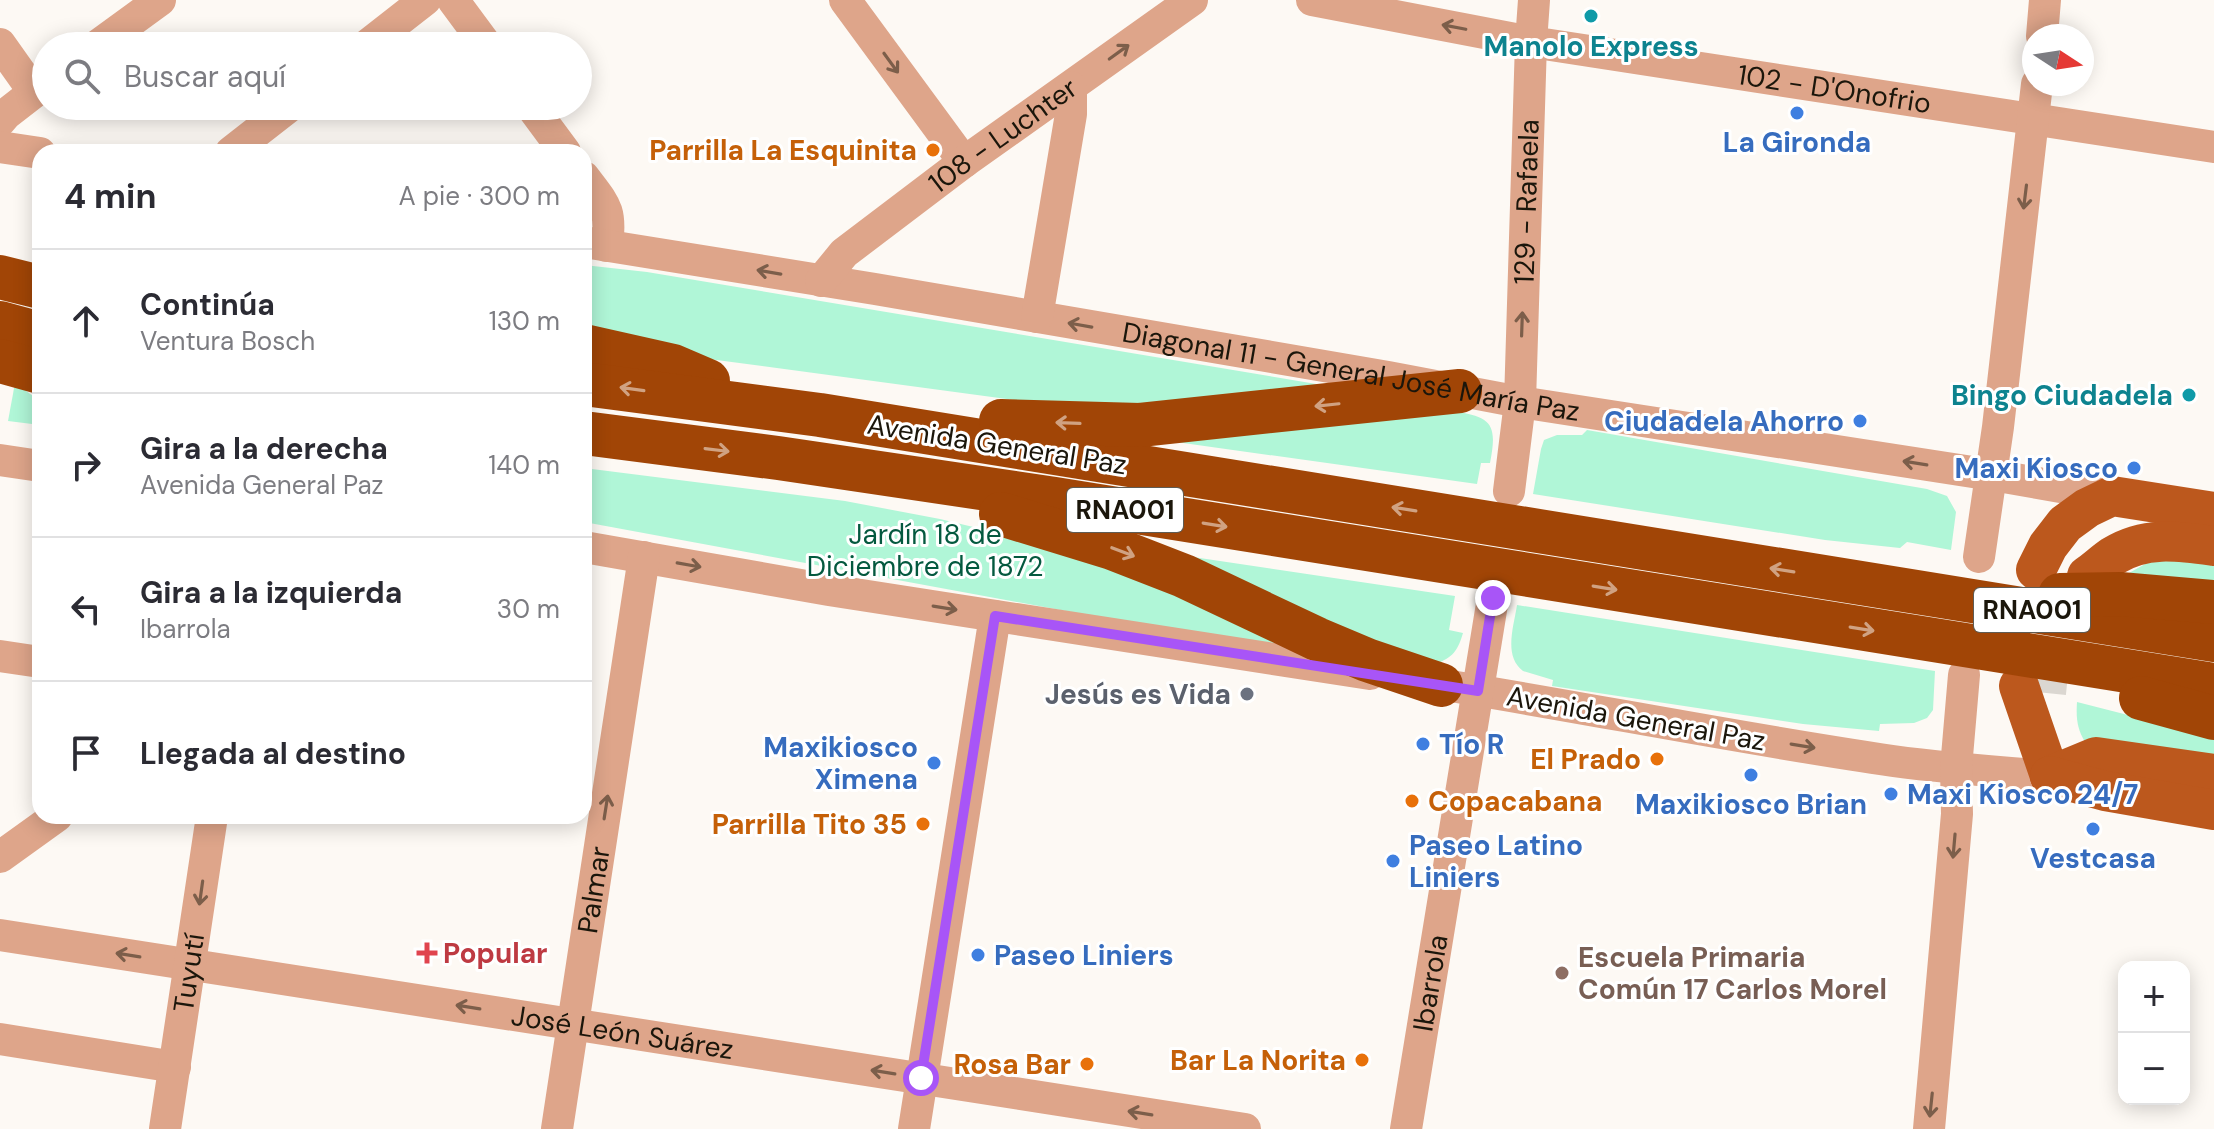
<!DOCTYPE html>
<html lang="es">
<head>
<meta charset="utf-8">
<style>
  :root { --surface:#fff; --page:#f7f7f7; --text:#2b2b33; --muted:#7c7c81; --line:#e1e1e2 }
  body { margin:0; font-family:"DM Sans",sans-serif; background:var(--page); color:var(--text) }
  .controls { position:absolute; right:24px; bottom:24px; display:grid; overflow:hidden; border-radius:16px; box-shadow:0 4px 20px #0003 }
  .controls button { width:72px; height:72px; display:grid; place-items:center; padding:0; border:0; border-bottom:2px solid var(--line); background:var(--surface); color:var(--text); font:40px sans-serif }
  .compass { position:absolute; left:2022px; top:24px; width:72px; height:72px; border-radius:50%; background:var(--surface); box-shadow:0 4px 20px #0003; rotate:102deg }
  .stop { position:absolute; width:24px; height:24px; margin:-18px; border:6px solid #a855f7; border-radius:50%; background:#fff }
  .stop.end { background:#a855f7; border-color:#fff; box-shadow:0 2px 8px #0008 }
  .list { margin:0; padding:0; list-style:none }
  h2 { display:flex; justify-content:space-between; align-items:center; height:104px; margin:0; padding:0 32px; font-size:34px }
  h2 small { font-size:26px; font-weight:400; color:var(--muted) }
  .list li { display:grid; grid-template-columns:52px 1fr auto; gap:24px; align-items:center; box-sizing:border-box; height:144px; padding:0 32px; border-top:2px solid var(--line) }
  .list b { display:block; font-size:30px; white-space:nowrap }
  .list p { margin:0; font-size:26px; white-space:nowrap; color:var(--muted) }
  .list em { font-size:26px; font-style:normal; color:var(--muted) }
  .icon { flex:none; width:44px; height:44px; fill:none; stroke:currentColor; stroke-width:2; stroke-linecap:round; stroke-linejoin:round }
  .map { position:relative; flex:none; width:2214px; height:1129px; overflow:hidden }
  .search { position:absolute; background:var(--surface); box-shadow:0 4px 20px #0003; left:32px; top:32px; width:560px; height:88px; display:flex; align-items:center; gap:20px; box-sizing:border-box; padding:0 28px; border-radius:44px; color:var(--muted); font-size:30px }
  .panel { position:absolute; background:var(--surface); box-shadow:0 4px 20px #0003; left:32px; top:144px; width:560px; height:680px; border-radius:24px }
  .map>svg:first-child { display:block }
</style>
</head>
<body>
<div class="map">
<svg width="2214" height="1129" viewBox="0 0 2214 1129">
  <rect width="100%" height="100%" fill="#fdf9f4"/>
  <!-- green -->
  <g fill="#b0f6d7">
    <path d="M 584,265 L 647,272 L 1352,390 L 1161,412 L 1030,402 L 709,359 L 584,332 Z"/>
    <path d="M 15,383 L 40,401 L 40,425 L 8,421 Z"/>
    <path d="M 1453,411 C 1491,417 1498,423 1490,463 L 1481,463 L 1477,484 L 1176,442 Z"/>
    <path d="M 1587,430 L 1927,489 L 1947,496 L 1956,512 L 1951,550 L 1907,542 L 1900,548 L 1825,540 L 1533,494 L 1541,449 L 1544,440 L 1557,435 L 1582,435 Z"/>
    <path d="M 584,468 L 845,501 L 940,519 L 1040,543 L 1122,566 L 1320,658 L 584,522 Z"/>
    <path d="M 1146,550 L 1455,596 L 1449,630 L 1463,633 C 1458,650 1453,658 1435,664 Z"/>
    <path d="M 2170,559 L 2214,562 L 2214,592 L 2120,578 L 2147,563 Z"/>
    <path d="M 1517,605 L 1935,671 L 1933,710 L 1927,718 L 1914,723 L 1880,724 L 1879,731 L 1803,724 L 1552,686 L 1553,680 L 1523,671 C 1503,656 1514,626 1517,605 Z"/>
    <path d="M 2077,702 L 2214,737 L 2214,766 L 2085,742 C 2077,729 2076,718 2077,702 Z"/>
  </g>
  <g fill="none" stroke-linecap="round" stroke-linejoin="round">
    <!-- major-tunnel -->
    <path stroke="#dbd7d1" stroke-width="40" stroke-dasharray="40 20" stroke-linecap="butt" d="M 2046,693 L 2048,673 L 2057,628"/>
    <!-- minor -->
    <g stroke="#dea58a" stroke-width="32">
      <path d="M 453,0 L 487,46"/>
      <path d="M 845,0 L 964,162"/>
      <path id="s1" d="M 1312,0 L 1531,42 L 2214,147"/>
      <path d="M 2042,36 L 2045,0"/>
      <path d="M 0,44 L 34,92"/>
      <path d="M 97,46 L 160,0"/>
      <path d="M 366,46 L 425,0"/>
      <path d="M 531,106 L 565,152"/>
      <path d="M 0,121 L 6,114 L 46,83"/>
      <path d="M 0,147 L 40,153"/>
      <path d="M 231,152 L 290,106"/>
      <path d="M 584,177 C 605,205 612,209 607,246"/>
      <path id="s2" d="M 584,242 L 875,289 L 1388,377 L 1520,402 L 1992,475 L 2112,496"/>
      <path id="s3" d="M 821,281 L 844,253 L 964,162 L 1192,0"/>
      <path d="M 1037,317 L 1071,114 L 1071,87"/>
      <path d="M 0,460 L 40,466"/>
      <path id="s4" d="M 1509,491 L 1520,402 L 1531,42 L 1534,0"/>
      <path d="M 584,547 L 829,590 L 1370,674"/>
      <path d="M 1979,557 L 1998,427 L 2037,84"/>
      <path d="M 0,656 L 40,662"/>
      <path d="M 1420,681 C 1578,706 1735,738 1893,761 C 1945,768 1997,772 2050,776"/>
      <path d="M 0,857 L 57,816"/>
      <path id="s5" d="M 0,935 L 1245,1129"/>
      <path d="M 0,1039 L 175,1067"/>
      <path id="s6" d="M 165,1129 L 212,816"/>
      <path id="s7" d="M 557,1129 L 644,557"/>
      <path d="M 914,1129 L 995,616"/>
      <path id="s8" d="M 1406,1129 L 1493,598"/>
      <path d="M 1929,1129 L 1957,814 L 1956,768 L 1964,675"/>
    </g>
    <!-- major -->
    <g stroke="#bc581d" stroke-width="40">
      <path d="M 2036,570 L 2048,546 L 2065,524 L 2087,508 L 2112,496 L 2214,512"/>
      <path d="M 2087,576 C 2096,570 2104,562 2113,556 C 2145,536 2178,541 2214,546"/>
      <path d="M 2019,686 L 2050,776"/>
      <path d="M 2050,776 L 2096,757 L 2214,774"/>
      <path d="M 2050,776 L 2105,791 L 2214,810"/>
    </g>
    <!-- highway -->
    <g stroke="#a14506" stroke-width="44">
      <path d="M 0,277 L 40,287"/>
      <path d="M 0,323 L 40,334"/>
      <path d="M 584,346 L 673,366 L 708,381"/>
      <path d="M 0,361 L 40,372"/>
      <path d="M 584,384 L 820,415 L 2214,640"/>
      <path d="M 1001,421 L 1140,425 L 1460,391"/>
      <path d="M 584,433 L 778,458 L 1055,499 L 2214,685"/>
      <path d="M 1001,514 L 1112,548 L 1184,576 L 1317,639 L 1367,660 L 1441,685"/>
      <path d="M 2060,595 L 2120,594 L 2214,602"/>
      <path d="M 2141,698 L 2214,718"/>
    </g>
  </g>
  <!-- one-way arrows -->
  <defs><path id="oneway-shaft" d="M-6 0H5M1.5-3L5.5 0L1.5 3" fill="none" stroke-width="1.6" stroke-linecap="round" stroke-linejoin="round" transform="scale(2)"/></defs>
  <g stroke="#7c5e4a">
    <use href="#oneway-shaft" transform="translate(1454 27) rotate(-169)"/>
    <use href="#oneway-shaft" transform="translate(1119 52) rotate(-36)"/>
    <use href="#oneway-shaft" transform="translate(891 63) rotate(54)"/>
    <use href="#oneway-shaft" transform="translate(2025 197) rotate(97)"/>
    <use href="#oneway-shaft" transform="translate(769 272) rotate(-170)"/>
    <use href="#oneway-shaft" transform="translate(1522 324) rotate(-88)"/>
    <use href="#oneway-shaft" transform="translate(1080 325) rotate(-170)"/>
    <use href="#oneway-shaft" transform="translate(1915 463) rotate(-171)"/>
    <use href="#oneway-shaft" transform="translate(689 565) rotate(10)"/>
    <use href="#oneway-shaft" transform="translate(945 608) rotate(9)"/>
    <use href="#oneway-shaft" transform="translate(1803 746) rotate(9)"/>
    <use href="#oneway-shaft" transform="translate(606 807) rotate(-81)"/>
    <use href="#oneway-shaft" transform="translate(1954 846) rotate(95)"/>
    <use href="#oneway-shaft" transform="translate(201 893) rotate(98)"/>
    <use href="#oneway-shaft" transform="translate(128 955) rotate(-171)"/>
    <use href="#oneway-shaft" transform="translate(468 1007) rotate(-171)"/>
    <use href="#oneway-shaft" transform="translate(883 1072) rotate(-171)"/>
    <use href="#oneway-shaft" transform="translate(1931 1105) rotate(96)"/>
    <use href="#oneway-shaft" transform="translate(1140 1113) rotate(-171)"/>
  </g>
  <g stroke="#d0a282">
    <use href="#oneway-shaft" transform="translate(632 389) rotate(-172)"/>
    <use href="#oneway-shaft" transform="translate(1327 405) rotate(174)"/>
    <use href="#oneway-shaft" transform="translate(1068 423) rotate(-178)"/>
    <use href="#oneway-shaft" transform="translate(717 450) rotate(7)"/>
    <use href="#oneway-shaft" transform="translate(1404 509) rotate(-171)"/>
    <use href="#oneway-shaft" transform="translate(1215 525) rotate(9)"/>
    <use href="#oneway-shaft" transform="translate(1123 552) rotate(21)"/>
    <use href="#oneway-shaft" transform="translate(1782 570) rotate(-171)"/>
    <use href="#oneway-shaft" transform="translate(1605 588) rotate(9)"/>
    <use href="#oneway-shaft" transform="translate(1862 629) rotate(9)"/>
  </g>
  <g fill="none" stroke-linecap="round" stroke-linejoin="round">
    <!-- route -->
    <path stroke="#a855f7" stroke-width="10" d="M 921,1078 L 995,616 L 1478,691 L 1493,598"/>
  </g>
  <!-- markers -->
  <g fill="#0f9aa8" stroke="#fff" stroke-width="3">
    <circle cx="1591" cy="16" r="8"/>
    <circle cx="2189" cy="395" r="8"/>
  </g>
  <g fill="#3f7fe0" stroke="#fff" stroke-width="3">
    <circle cx="1797" cy="113" r="8"/>
    <circle cx="1860" cy="421" r="8"/>
    <circle cx="2134" cy="468" r="8"/>
    <circle cx="1423" cy="744" r="8"/>
    <circle cx="934" cy="763" r="8"/>
    <circle cx="1751" cy="775" r="8"/>
    <circle cx="1891" cy="794" r="8"/>
    <circle cx="2093" cy="829" r="8"/>
    <circle cx="1393" cy="861" r="8"/>
    <circle cx="978" cy="955" r="8"/>
  </g>
  <g fill="#e8710a" stroke="#fff" stroke-width="3">
    <circle cx="933" cy="150" r="8"/>
    <circle cx="1657" cy="759" r="8"/>
    <circle cx="1412" cy="801" r="8"/>
    <circle cx="923" cy="824" r="8"/>
    <circle cx="1362" cy="1060" r="8"/>
    <circle cx="1087" cy="1064" r="8"/>
  </g>
  <circle fill="#6b7280" stroke="#fff" stroke-width="3" cx="1247" cy="694" r="8"/>
  <path fill="#e0444e" stroke="#fff" stroke-width="3" d="M423 941h8v8h8v8h-8v8h-8v-8h-8v-8h8z"/>
  <circle fill="#8d6e63" stroke="#fff" stroke-width="3" cx="1562" cy="973" r="8"/>
  <g text-anchor="middle" stroke-width="6" stroke-linejoin="round" paint-order="stroke">
    <!-- shield labels -->
    <g fill="#fff" stroke="#5f5c54" stroke-width="2">
      <rect x="1067" y="488" width="116" height="44" rx="6"/>
      <rect x="1974" y="588" width="116" height="44" rx="6"/>
    </g>
    <g font-size="26" font-weight="bold" fill="#1b160b">
      <text x="1125" y="519">RNA001</text>
      <text x="2032" y="619">RNA001</text>
    </g>
    <!-- culture labels -->
    <g font-size="28" font-weight="bold" fill="#0d838f" stroke="#fff">
      <text x="1591" y="56">Manolo Express</text>
      <text x="2173" y="405" text-anchor="end">Bingo Ciudadela</text>
    </g>
    <!-- street labels -->
    <g font-size="28" fill="#1b160b" stroke="#fff">
      <text dy="10" stroke="none"><textPath href="#s1" startOffset="530">102 - D'Onofrio</textPath></text>
      <text dy="10" stroke="none"><textPath href="#s3" startOffset="234">108 - Luchter</textPath></text>
      <text dy="10" stroke="none"><textPath href="#s4" startOffset="290">129 - Rafaela</textPath></text>
      <text dy="10" stroke="none"><textPath href="#s2" startOffset="778">Diagonal 11 - General José María Paz</textPath></text>
      <text transform="translate(997 444) rotate(9)" y="10">Avenida General Paz</text>
      <text transform="translate(1636 718) rotate(10)" y="10">Avenida General Paz</text>
      <text dy="10" stroke="none"><textPath href="#s7" startOffset="242">Palmar</textPath></text>
      <text dy="10" stroke="none"><textPath href="#s6" startOffset="158">Tuyutí</textPath></text>
      <text dy="10" stroke="none"><textPath href="#s8" startOffset="148">Ibarrola</textPath></text>
      <text dy="10" stroke="none"><textPath href="#s5" startOffset="630">José León Suárez</textPath></text>
    </g>
    <!-- shop labels -->
    <g font-size="28" font-weight="bold" fill="#366cbe" stroke="#fff" text-anchor="start">
      <text x="1797" y="152" text-anchor="middle">La Gironda</text>
      <text x="1844" y="431" text-anchor="end">Ciudadela Ahorro</text>
      <text x="2118" y="478" text-anchor="end">Maxi Kiosco</text>
      <text x="1439" y="754">Tío R</text>
      <text x="918" y="757" text-anchor="end">Maxikiosco<tspan x="918" dy="32">Ximena</tspan></text>
      <text x="1907" y="804">Maxi Kiosco 24/7</text>
      <text x="1751" y="814" text-anchor="middle">Maxikiosco Brian</text>
      <text x="1409" y="855">Paseo Latino<tspan x="1409" dy="32">Liniers</tspan></text>
      <text x="2093" y="868" text-anchor="middle">Vestcasa</text>
      <text x="994" y="965">Paseo Liniers</text>
    </g>
    <!-- food labels -->
    <g font-size="28" font-weight="bold" fill="#c56008" stroke="#fff" text-anchor="end">
      <text x="917" y="160">Parrilla La Esquinita</text>
      <text x="1641" y="769">El Prado</text>
      <text x="1428" y="811" text-anchor="start">Copacabana</text>
      <text x="907" y="834">Parrilla Tito 35</text>
      <text x="1346" y="1070">Bar La Norita</text>
      <text x="1071" y="1074">Rosa Bar</text>
    </g>
    <!-- park labels -->
    <g font-size="28" fill="#04593f" stroke="#fff">
      <text x="925" y="544">Jardín 18 de<tspan x="925" dy="32">Diciembre de 1872</tspan></text>
    </g>
    <!-- worship labels -->
    <g font-size="28" font-weight="bold" fill="#5b616d" stroke="#fff" text-anchor="end">
      <text x="1231" y="704">Jesús es Vida</text>
    </g>
    <!-- health labels -->
    <g font-size="28" font-weight="bold" fill="#be3a42" stroke="#fff" text-anchor="start">
      <text x="443" y="963">Popular</text>
    </g>
    <!-- education labels -->
    <g font-size="28" font-weight="bold" fill="#785e54" stroke="#fff" text-anchor="start">
      <text x="1578" y="967">Escuela Primaria<tspan x="1578" dy="32">Común 17 Carlos Morel</tspan></text>
    </g>
  </g>
</svg>
<div class="controls">
<button>+</button>
<button>−</button>
</div>
<svg class="compass" viewBox="-18 -18 36 36"><path d="M0-13l5 13h-10z" fill="#e53935"/><path d="M0 13l5-13h-10z" fill="#7c7c81"/></svg>
<div class="stop" style="left:921px;top:1078px"></div>
<div class="stop end" style="left:1493px;top:598px"></div>
<div class="search"><svg class="icon" aria-label="search" viewBox="0 0 24 24"><circle cx="10" cy="10" r="6"/><path d="M15 15l6 6"/></svg>Buscar aquí</div>
<section class="panel">
<h2>4 min<small>A pie · 300 m</small></h2>
<ul class="list">
<li><svg class="icon" aria-label="ahead" viewBox="0 0 24 24"><path d="M12 20V5M6 11l6-6 6 6"/></svg><div><b>Continúa</b><p>Ventura Bosch</p></div><em>130 m</em></li>
<li><svg class="icon" aria-label="right" viewBox="0 0 24 24"><path d="M7 20v-9h11M14 6l5 5-5 5"/></svg><div><b>Gira a la derecha</b><p>Avenida General Paz</p></div><em>140 m</em></li>
<li><svg class="icon" aria-label="left" viewBox="0 0 24 24"><path d="M17 20v-9H6M10 6l-5 5 5 5"/></svg><div><b>Gira a la izquierda</b><p>Ibarrola</p></div><em>30 m</em></li>
<li><svg class="icon" aria-label="arrive" viewBox="0 0 24 24"><path d="M6 21V4h12l-3 4 3 4H6"/></svg><div><b>Llegada al destino</b></div></li>
</ul>
</section>
</div>
</body>
</html>
